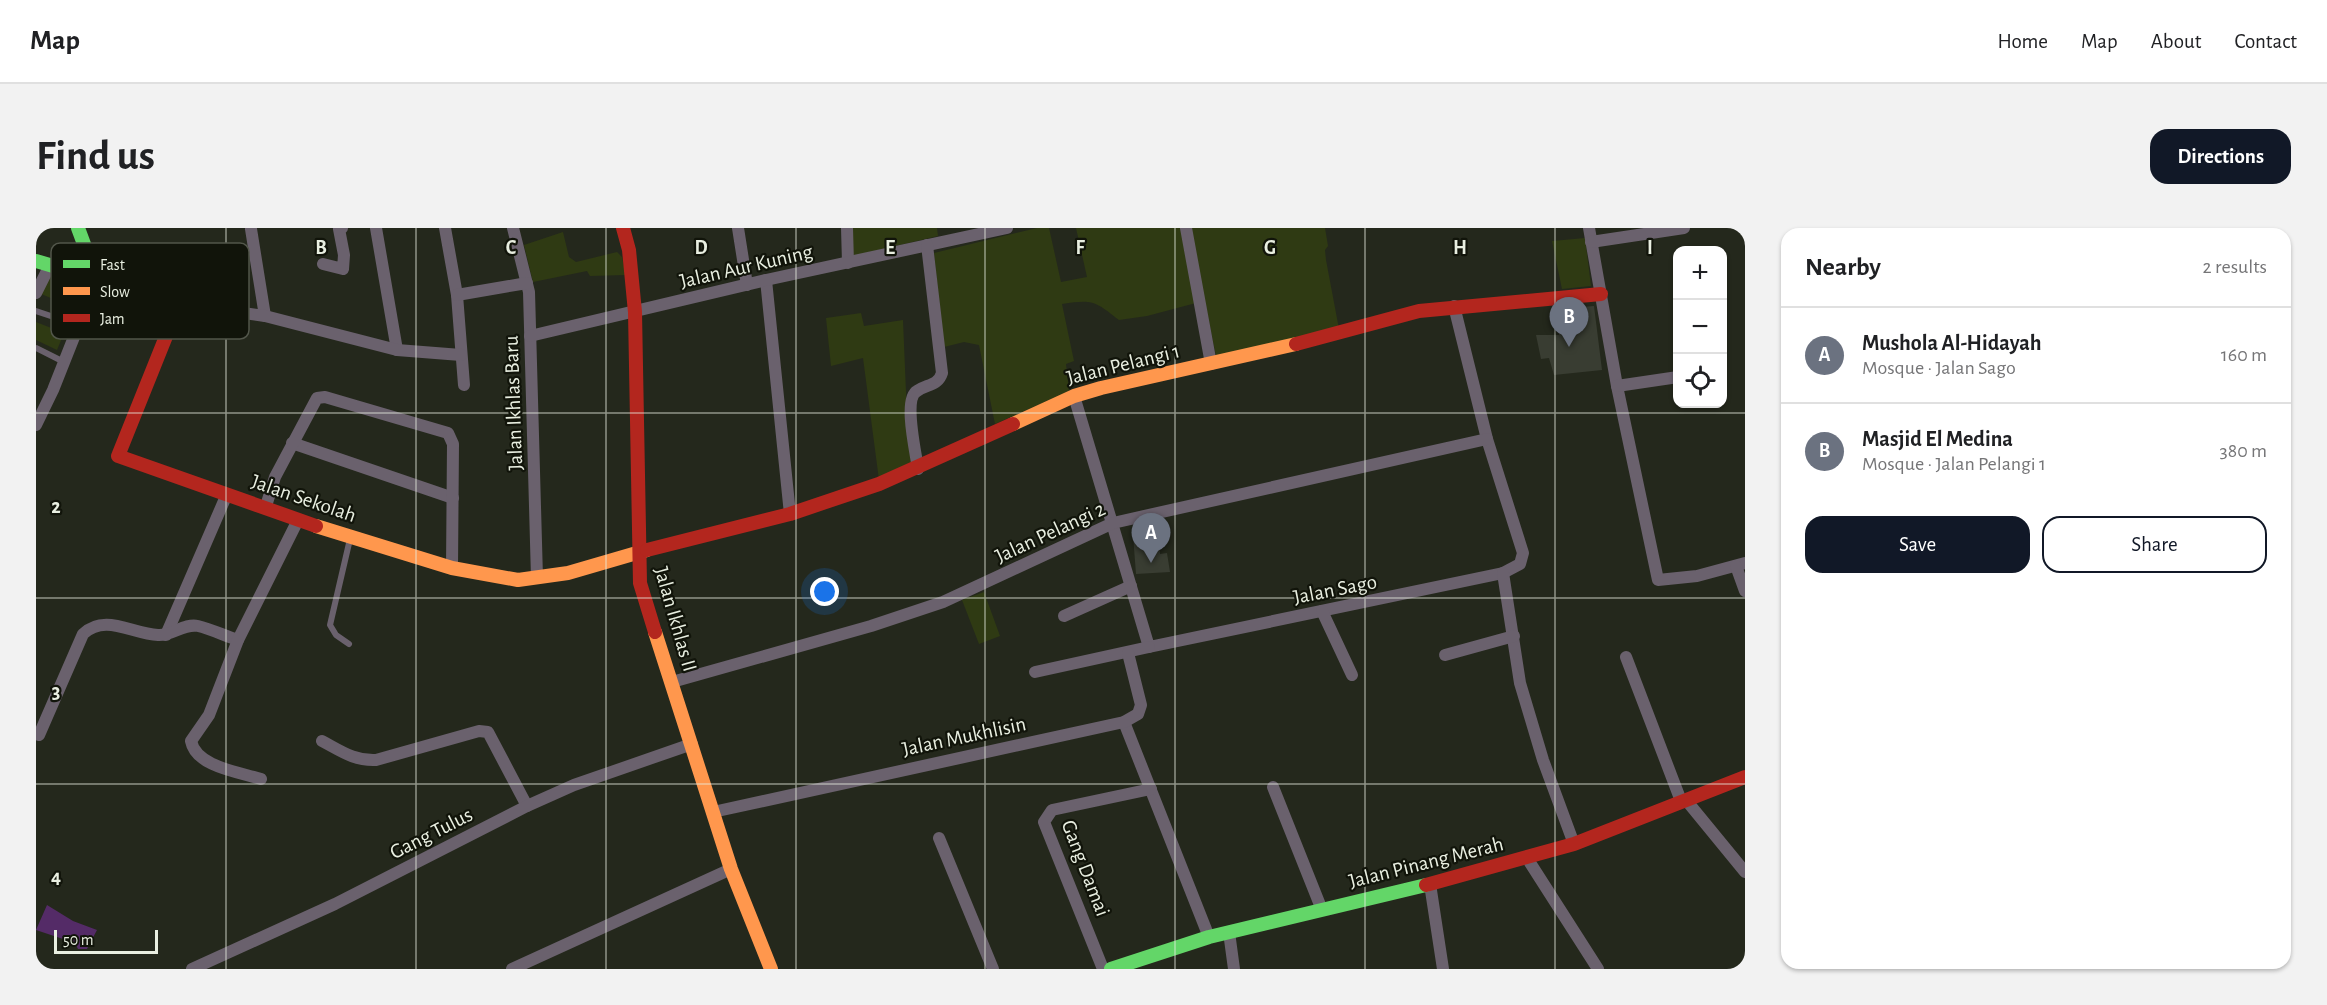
<!DOCTYPE html>
<html lang="en">
<head>
<meta charset="utf-8">
<style>
  :root { --surface:#fff; --page:#f2f2f2; --text:#202124; --muted:#757577; --line:#e0e0e0; --accent:#111827 }
  body { margin:0; font-family:"Alegreya Sans",sans-serif; background:var(--page); color:var(--text) }
  .controls { position:absolute; right:18px; top:18px; display:grid; overflow:hidden; border-radius:12px; box-shadow:0 2px 4px #0004 }
  .controls button { width:54px; height:54px; display:grid; place-items:center; padding:0; border:0; border-bottom:2px solid var(--line); background:var(--surface); color:var(--text); font:30px sans-serif }
  .scale { position:absolute; left:18px; bottom:15px; width:104px; box-sizing:border-box; padding-left:6px; border:3px solid #e9efe1; border-top:0; font-size:16px; line-height:21px; white-space:nowrap; color:#e9efe1; -webkit-text-stroke:4px #11140a; paint-order:stroke }
  .you { position:absolute; left:789px; top:364px; width:21px; height:21px; margin:-15px; border:4px solid #fff; border-radius:50%; background:#1a73e8; box-shadow:0 0 0 9px #1a73e833 }
  .badge { display:grid; place-items:center; width:39px; height:39px; border-radius:50%; background:var(--accent); color:#fff; font-size:20px; font-weight:700 }
  .pin { position:absolute; translate:-50% -50px; filter:drop-shadow(0 2px 3px #0008) }
  .pin::after { content:''; position:absolute; top:32px; width:21px; height:18px; background:inherit; clip-path:polygon(0 0,100% 0,50% 100%) }
  .list { margin:0; padding:0; list-style:none }
  h2 { display:flex; justify-content:space-between; align-items:center; height:78px; margin:0; padding:0 24px; font-size:26px }
  h2 small { font-size:20px; font-weight:400; color:var(--muted) }
  .list li { display:grid; grid-template-columns:39px 1fr auto; gap:18px; align-items:center; box-sizing:border-box; height:96px; padding:0 24px; border-top:2px solid var(--line) }
  .list b { display:block; font-size:22px; white-space:nowrap }
  .list p { margin:0; font-size:20px; white-space:nowrap; color:var(--muted) }
  .list em { font-size:20px; font-style:normal; color:var(--muted) }
  .actions { display:flex; gap:12px; padding:18px 24px }
  .actions a { flex:1; padding:14px 0; border:2px solid var(--accent); border-radius:18px; text-align:center; font-size:21px; color:var(--accent) }
  .actions .main { background:var(--accent); color:#fff }
  .icon { flex:none; width:33px; height:33px; fill:none; stroke:currentColor; stroke-width:2; stroke-linecap:round; stroke-linejoin:round }
  .map { position:relative; flex:none; width:1709px; height:741px; overflow:hidden; border-radius:18px }
  header { display:flex; align-items:center; gap:36px; box-sizing:border-box; height:84px; padding:0 30px; background:var(--surface); border-bottom:2px solid var(--line) }
  header strong { font-size:28px }
  nav { display:flex; gap:33px; margin-inline-start:auto; font-size:21px }
  .intro { display:flex; align-items:center; justify-content:space-between; box-sizing:border-box; height:144px; padding:0 36px }
  h1 { margin:0; font-size:42px }
  .button { padding:15px 27px; border-radius:18px; background:var(--accent); color:#fff; font-size:21px; font-weight:700 }
  main { display:flex; gap:36px; padding:0 36px }
  aside { flex:1; background:var(--surface); border-radius:18px; box-shadow:0 2px 4px #0004 }
  .map>svg:first-child { display:block }
</style>
</head>
<body>
<header>
<strong>Map</strong>
<nav><a>Home</a><a>Map</a><a>About</a><a>Contact</a></nav>
</header>
<div class="intro"><h1>Find us</h1><a class="button">Directions</a></div>
<main>
<div class="map">
<svg width="1709" height="741" viewBox="0 0 1709 741">
  <rect width="100%" height="100%" fill="#24281c"/>
  <!-- green -->
  <g fill="#2f3a13">
    <path d="M 815,0 L 901,0 L 902,8 L 817,28 Z"/>
    <path d="M 1001,0 L 1013,0 L 1025,54 L 1051,49 L 1040,0 L 1146,0 L 1160,75 L 1111,88 L 1083,92 C 1059,73 1057,71 1026,76 L 1038,133 L 1030,136 L 1033,163 L 959,196 L 943,117 L 928,114 L 908,119 L 898,25 Z"/>
    <path d="M 1154,0 L 1289,0 L 1292,18 L 1289,22 L 1290,32 L 1303,101 L 1180,128 Z"/>
    <path d="M 527,4 L 533,29 L 540,34 L 581,24 L 586,29 L 590,47 L 554,48 L 551,43 L 497,54 L 488,17 Z"/>
    <path d="M 1549,10 L 1555,58 L 1526,61 L 1516,13 Z"/>
    <path d="M 15,44 L 53,58 L 44,82 L 5,66 Z"/>
    <path d="M 825,85 L 828,98 L 867,92 L 871,188 L 877,237 L 843,252 L 827,130 L 795,138 L 790,90 Z"/>
    <path d="M 0,94 L 28,105 L 21,122 L 0,112 Z"/>
    <path d="M 948,364 L 964,408 L 943,416 L 926,372 Z"/>
  </g>
  <!-- water -->
  <path fill="#542b67" d="M 11,677 L 37,693 L 61,702 L 51,721 L 42,721 L 39,715 L 0,702 Z"/>
  <!-- building -->
  <g fill="#393d32">
    <path d="M 1558,78 L 1566,142 L 1518,147 L 1513,130 L 1505,131 L 1500,107 L 1523,107 L 1519,81 Z"/>
    <path d="M 1123,305 L 1124,326 L 1131,325 L 1134,344 L 1100,346 L 1097,307 Z"/>
  </g>
  <g fill="none" stroke-linecap="round" stroke-linejoin="round">
    <!-- lane -->
    <g stroke="#6a616d" stroke-width="6">
      <path d="M 0,83 L 42,97"/>
      <path d="M 0,120 L 28,134"/>
      <path d="M 313,416 L 300,407 L 294,397 L 314,311"/>
    </g>
    <!-- street -->
    <g stroke="#6a616d" stroke-width="12">
      <path d="M 340,0 L 361,122"/>
      <path d="M 409,0 L 421,67 L 428,157"/>
      <path d="M 477,0 L 493,64 L 501,350"/>
      <path d="M 702,0 L 711,57"/>
      <path d="M 811,0 L 812,35"/>
      <path d="M 1150,0 L 1175,136"/>
      <path d="M 1553,0 L 1581,158 L 1622,352 L 1661,348 L 1709,335"/>
      <path d="M 215,1 L 229,88"/>
      <path d="M 1555,14 L 1648,0"/>
      <path d="M 287,36 L 307,41 L 308,27 L 303,1 L 306,0"/>
      <path d="M 730,52 L 754,286"/>
      <path d="M 0,65 L 14,37"/>
      <path d="M 421,67 L 491,55"/>
      <path d="M 494,108 L 730,52 L 971,0"/>
      <path d="M 1581,158 L 1642,149"/>
      <path d="M 1038,168 L 1113,419 L 1467,345 L 1484,336 L 1487,325 L 1451,211 L 1418,78"/>
      <path d="M 0,197 L 17,162 L 61,51 L 143,76 L 229,88 L 361,122 L 425,127"/>
      <path d="M 256,215 L 417,270"/>
      <path d="M 882,241 C 880,225 867,171 881,163 C 891,156 902,158 906,145 L 891,17"/>
      <path d="M 230,278 L 239,249 L 281,170 L 289,169 L 412,205 L 417,216 L 416,340"/>
      <path d="M 1700,338 L 1709,363"/>
      <path d="M 1467,345 L 1484,455 L 1507,532 L 1538,616"/>
      <path d="M 1286,383 L 1316,447"/>
      <path d="M 1028,388 L 1095,358"/>
      <path d="M 130,407 L 191,266"/>
      <path d="M 1409,427 L 1478,408"/>
      <path d="M 1590,429 L 1645,573"/>
      <path d="M 999,444 L 1113,419"/>
      <path d="M 636,454 L 835,398 L 907,374 L 1077,295 L 1451,211"/>
      <path d="M 1088,494 L 1173,709"/>
      <path d="M 0,506 L 3,507 L 47,406 C 69,385 96,406 122,407 C 136,408 148,395 162,398 C 175,401 189,408 202,412"/>
      <path d="M 286,513 C 305,523 318,533 340,532 L 443,503 L 452,504 L 491,578"/>
      <path d="M 225,551 C 203,544 160,539 155,513 L 173,487 L 202,412 L 262,292"/>
      <path d="M 1237,559 L 1286,682"/>
      <path d="M 1650,572 L 1709,644"/>
      <path d="M 677,584 L 1088,494 L 1102,486 L 1105,477 L 1092,425"/>
      <path d="M 903,610 L 957,741"/>
      <path d="M 1491,630 L 1562,741"/>
      <path d="M 1394,656 L 1407,741"/>
      <path d="M 1193,704 L 1198,741"/>
      <path d="M 156,741 L 299,676 L 491,578 L 538,557 L 656,516"/>
      <path d="M 476,741 L 695,641"/>
      <path d="M 1067,741 L 1008,594 L 1016,582 L 1115,561"/>
    </g>
    <!-- fast -->
    <g stroke="#63d668" stroke-width="14">
      <path d="M 42,0 L 61,51"/>
      <path d="M 0,33 L 61,51"/>
      <path d="M 1075,741 L 1173,709 L 1390,657"/>
    </g>
    <!-- slow -->
    <g stroke="#ff974d" stroke-width="14">
      <path d="M 977,196 L 1038,168 L 1065,160 L 1260,116"/>
      <path d="M 280,298 L 416,340 L 482,352 L 532,345 L 611,322"/>
      <path d="M 619,404 L 695,641 L 735,741"/>
    </g>
    <!-- jam -->
    <g stroke="#b3261e" stroke-width="14">
      <path d="M 587,0 L 593,22 L 599,84 L 604,355 L 619,404"/>
      <path d="M 143,76 L 82,228 L 280,298"/>
      <path d="M 1260,116 L 1383,83 L 1565,66"/>
      <path d="M 611,322 L 754,286 L 843,256 L 977,196"/>
      <path d="M 1390,657 L 1538,616 L 1709,549"/>
    </g>
  </g>
  <!-- grid -->
  <path fill="none" stroke="#e9efe1" stroke-width="1.5" stroke-opacity="0.55" d="M 190,0 L 190,741M 380,0 L 380,741M 570,0 L 570,741M 760,0 L 760,741M 949,0 L 949,741M 1139,0 L 1139,741M 1329,0 L 1329,741M 1519,0 L 1519,741M 0,185 L 1709,185M 0,370 L 1709,370M 0,556 L 1709,556"/>
  <g text-anchor="middle" stroke-width="4.5" stroke-linejoin="round" paint-order="stroke">
    <!-- street labels -->
    <g font-size="21" fill="#e9efe1" stroke="#11140a">
      <text transform="translate(710 38) rotate(-13)" y="7">Jalan Aur Kuning</text>
      <text transform="translate(1087 136) rotate(-14)" y="7">Jalan Pelangi 1</text>
      <text transform="translate(477 175) rotate(-92)" y="7">Jalan Ikhlas Baru</text>
      <text transform="translate(268 270) rotate(19)" y="7">Jalan Sekolah</text>
      <text transform="translate(1014 304) rotate(-25)" y="7">Jalan Pelangi 2</text>
      <text transform="translate(1299 361) rotate(-11)" y="7">Jalan Sago</text>
      <text transform="translate(640 391) rotate(74)" y="7">Jalan Ikhlas II</text>
      <text transform="translate(928 508) rotate(-12)" y="7">Jalan Mukhlisin</text>
      <text transform="translate(395 605) rotate(-27)" y="7">Gang Tulus</text>
      <text transform="translate(1390 634) rotate(-14)" y="7">Jalan Pinang Merah</text>
      <text transform="translate(1050 640) rotate(69)" y="7">Gang Damai</text>
    </g>
  </g>
  <!-- legend -->
  <rect x="15" y="15" width="198" height="96" rx="9" fill="#11140a" stroke="#52564a" stroke-width="1.5"/>
  <rect x="27" y="32" width="27" height="8" fill="#63d668"/>
  <rect x="27" y="59" width="27" height="8" fill="#ff974d"/>
  <rect x="27" y="86" width="27" height="8" fill="#b3261e"/>
  <g font-size="16" fill="#e9efe1">
    <text x="64" y="42">Fast</text>
    <text x="64" y="69">Slow</text>
    <text x="64" y="96">Jam</text>
  </g>
  <g font-size="20" text-anchor="middle" font-weight="bold" fill="#e9efe1" stroke="#11140a" stroke-width="4.5" stroke-linejoin="round" paint-order="stroke">
    <text x="285" y="26">B</text>
    <text x="475" y="26">C</text>
    <text x="665" y="26">D</text>
    <text x="854" y="26">E</text>
    <text x="1044" y="26">F</text>
    <text x="1234" y="26">G</text>
    <text x="1424" y="26">H</text>
    <text x="1614" y="26">I</text>
    <text x="20" y="285">2</text>
    <text x="20" y="470">3</text>
    <text x="20" y="655">4</text>
  </g>
</svg>
<div class="controls">
<button>+</button>
<button>−</button>
<button><svg class="icon" aria-label="locate" viewBox="0 0 24 24"><circle cx="12" cy="12" r="6"/><path d="M12 2v4M12 18v4M2 12h4M18 12h4"/></svg></button>
</div>
<div class="scale">50 m</div>
<div class="you"></div>
<div class="pin badge" style="left:1115px;top:335px;background:#6b7280">A</div>
<div class="pin badge" style="left:1533px;top:119px;background:#6b7280">B</div>
</div>
<aside>
<h2>Nearby<small>2 results</small></h2>
<ul class="list">
<li><span class="badge" style="background:#6b7280">A</span><div><b>Mushola Al-Hidayah</b><p>Mosque · Jalan Sago</p></div><em>160 m</em></li>
<li><span class="badge" style="background:#6b7280">B</span><div><b>Masjid El Medina</b><p>Mosque · Jalan Pelangi 1</p></div><em>380 m</em></li>
</ul>
<div class="actions"><a class="main">Save</a><a>Share</a></div>
</aside>
</main>
</body>
</html>
